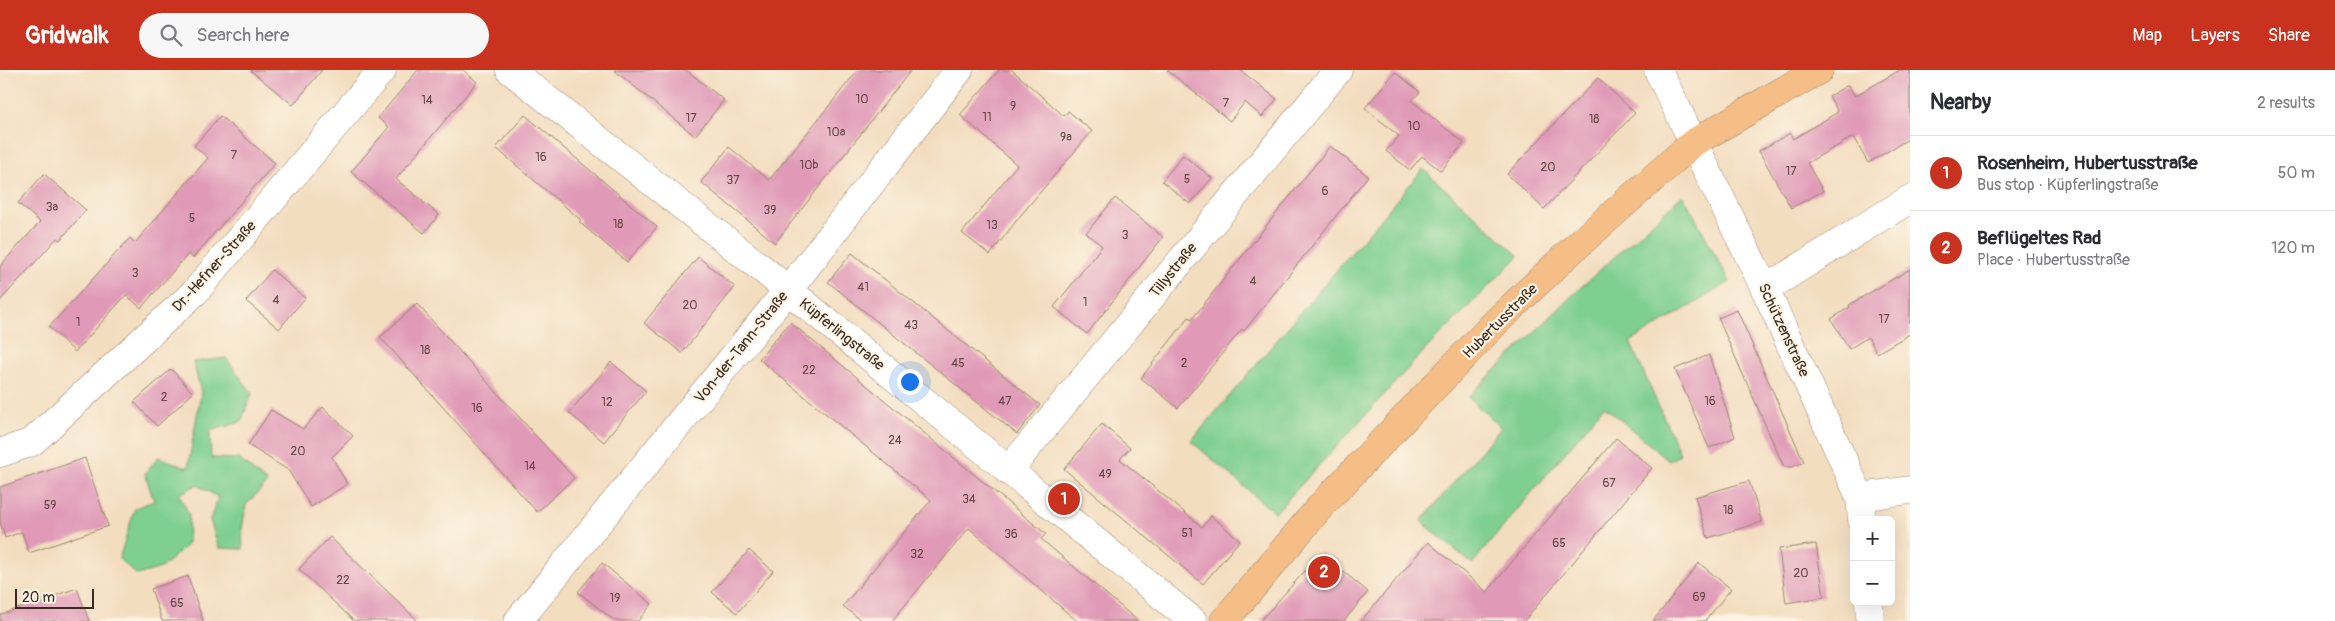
<!DOCTYPE html>
<html lang="en">
<head>
<meta charset="utf-8">
<style>
  :root { --surface:#fff; --page:#f7f7f7; --text:#2b2b33; --muted:#7c7c81; --line:#e1e1e2; --accent:#c8321e }
  body { margin:0; font-family:Pangolin,sans-serif; background:var(--page); color:var(--text) }
  .controls { position:absolute; right:15px; bottom:15px; display:grid; overflow:hidden; border-radius:8px; box-shadow:0 5px 20px #0002 }
  .controls button { width:45px; height:45px; display:grid; place-items:center; padding:0; border:0; border-bottom:1px solid var(--line); background:var(--surface); color:var(--text); font:25px sans-serif }
  .scale { position:absolute; left:15px; bottom:12px; width:79px; box-sizing:border-box; padding-left:5px; border:2px solid #3b2a1e; border-top:0; font-size:14px; line-height:18px; white-space:nowrap; color:#3b2a1e; -webkit-text-stroke:4px #fcf5e5; paint-order:stroke }
  .you { position:absolute; left:909px; top:311px; width:18px; height:18px; margin:-12px; border:4px solid #fff; border-radius:50%; background:#1a73e8; box-shadow:0 0 0 8px #1a73e833 }
  .badge { display:grid; place-items:center; width:32px; height:32px; border-radius:50%; background:var(--accent); color:#fff; font-size:16px; font-weight:700 }
  .pin { position:absolute; translate:-50% -50%; border:2px solid #fff; box-shadow:0 1px 5px #0006 }
  .list { margin:0; padding:0; list-style:none }
  h2 { display:flex; justify-content:space-between; align-items:center; height:65px; margin:0; padding:0 20px; font-size:21px }
  h2 small { font-size:16px; font-weight:400; color:var(--muted) }
  .list li { display:grid; grid-template-columns:32px 1fr auto; gap:15px; align-items:center; box-sizing:border-box; height:75px; padding:0 20px; border-top:1px solid var(--line) }
  .list b { display:block; font-size:19px; white-space:nowrap }
  .list p { margin:0; font-size:16px; white-space:nowrap; color:var(--muted) }
  .list em { font-size:16px; font-style:normal; color:var(--muted) }
  .icon { flex:none; width:28px; height:28px; fill:none; stroke:currentColor; stroke-width:2; stroke-linecap:round; stroke-linejoin:round }
  .map { position:relative; flex:none; width:1910px; height:551px; overflow:hidden }
  header { display:flex; align-items:center; gap:30px; box-sizing:border-box; height:70px; padding:0 25px; background:var(--accent); color:#fff }
  header strong { font-size:24px }
  nav { display:flex; gap:28px; margin-inline-start:auto; font-size:18px }
  .search { width:350px; height:45px; background:var(--page); display:flex; align-items:center; gap:12px; box-sizing:border-box; padding:0 18px; border-radius:28px; color:var(--muted); font-size:19px }
  main { display:flex }
  aside { flex:1; background:var(--surface) }
  .map>svg:first-child { display:block }
</style>
</head>
<body>
<header>
<strong>Gridwalk</strong>
<div class="search"><svg class="icon" aria-label="search" viewBox="0 0 24 24"><circle cx="10" cy="10" r="6"/><path d="M15 15l6 6"/></svg>Search here</div>
<nav><a>Map</a><a>Layers</a><a>Share</a></nav>
</header>
<main>
<div class="map">
<svg width="1910" height="551" viewBox="0 0 1910 551">
  <rect width="100%" height="100%" fill="#fcf5e5"/>
  <filter id="ink" filterUnits="userSpaceOnUse"><feTurbulence type="fractalNoise" baseFrequency=".02" numOctaves="2"/><feDisplacementMap in="SourceGraphic" scale="10" xChannelSelector="R" yChannelSelector="G"/><feConvolveMatrix kernelMatrix="1 2 1 2 8 2 1 2 1" color-interpolation-filters="sRGB"/></filter>
  <filter id="wash" filterUnits="userSpaceOnUse"><feTurbulence type="fractalNoise" baseFrequency=".0096" numOctaves="4" result="noise"/><feDisplacementMap in="SourceGraphic" scale="20" xChannelSelector="R" yChannelSelector="G"/><feGaussianBlur stdDeviation="1.12" result="paint"/><feColorMatrix in="noise" values="0 0 0 0 0 0 0 0 0 0 0 0 0 0 0 0 0 1.4 0 .05"/><feComposite in="paint" operator="in"/></filter>
  <g filter="url(#wash)">
    <rect width="100%" height="100%" fill="#f3ddbf"/>
    <!-- green -->
    <g fill="#7ecf90" stroke="#5c7c57">
      <path d="M 1423,99 L 1519,186 L 1424,281 L 1275,443 L 1191,371 Z"/>
      <path d="M 1683,125 L 1730,212 L 1630,272 L 1680,384 L 1669,391 L 1604,336 L 1472,494 L 1421,451 L 1501,358 L 1468,327 L 1579,219 Z"/>
      <path d="M 226,288 L 252,323 L 241,352 L 210,361 L 211,388 L 239,389 L 267,413 L 246,435 L 242,459 L 243,479 L 219,478 L 210,450 L 218,427 L 197,415 L 179,424 L 189,445 L 188,474 L 161,498 L 137,505 L 119,489 L 135,438 L 154,431 L 145,404 L 158,387 L 188,398 L 201,322 L 193,292 Z"/>
    </g>
    <g id="blocks">
      <!-- building -->
      <g fill="#e09ab7">
        <path d="M 250,0 L 322,0 L 293,35 Z"/>
        <path d="M 418,0 L 463,0 L 477,12 L 396,109 L 439,145 L 424,163 L 351,102 L 389,57 L 378,48 Z"/>
        <path d="M 614,0 L 686,0 L 724,30 L 695,66 Z"/>
        <path d="M 858,0 L 911,0 L 775,173 L 701,112 L 729,77 L 769,110 Z"/>
        <path d="M 999,0 L 1012,0 L 1064,46 L 1068,41 L 1092,61 L 1020,146 L 990,185 L 962,163 L 1017,95 L 960,45 Z"/>
        <path d="M 1167,0 L 1240,0 L 1277,29 L 1262,47 L 1245,32 L 1230,51 Z"/>
        <path d="M 1900,0 L 1910,0 L 1910,68 L 1868,93 L 1853,67 L 1807,93 L 1823,121 L 1791,138 L 1759,81 L 1790,63 L 1793,69 L 1838,42 L 1829,26 L 1848,15 L 1855,26 Z"/>
        <path d="M 1395,2 L 1420,22 L 1412,31 L 1464,73 L 1441,101 L 1422,86 L 1410,100 L 1386,81 L 1399,66 L 1365,38 Z"/>
        <path d="M 1598,8 L 1635,43 L 1544,139 L 1507,104 Z"/>
        <path d="M 525,45 L 657,157 L 627,192 L 579,152 L 581,150 L 496,78 Z"/>
        <path d="M 220,46 L 275,93 L 193,188 L 188,184 L 141,238 L 126,225 L 75,282 L 49,257 L 130,168 L 135,173 L 208,88 L 194,76 Z"/>
        <path d="M 1330,76 L 1368,106 L 1244,261 L 1242,259 L 1178,338 L 1141,308 L 1189,247 L 1192,249 Z"/>
        <path d="M 1183,85 L 1212,108 L 1190,134 L 1162,111 Z"/>
        <path d="M 44,104 L 86,140 L 60,170 L 57,168 L 0,231 L 0,196 L 40,152 L 18,133 Z"/>
        <path d="M 1115,128 L 1163,167 L 1087,264 L 1054,237 L 1102,176 L 1086,163 Z"/>
        <path d="M 852,183 L 1040,335 L 1017,364 L 828,212 Z"/>
        <path d="M 698,187 L 735,217 L 682,283 L 644,253 Z"/>
        <path d="M 1910,199 L 1910,264 L 1877,283 L 1868,267 L 1849,279 L 1831,249 L 1850,237 L 1849,235 Z"/>
        <path d="M 272,200 L 305,228 L 279,259 L 246,231 Z"/>
        <path d="M 417,234 L 574,408 L 537,442 L 380,267 Z"/>
        <path d="M 1737,240 L 1804,392 L 1792,397 L 1784,397 L 1718,248 Z"/>
        <path d="M 790,252 L 1046,464 L 1041,469 L 1138,551 L 1077,551 L 969,458 L 892,551 L 862,551 L 843,536 L 931,430 L 759,289 Z"/>
        <path d="M 1709,285 L 1735,367 L 1709,378 L 1675,299 Z"/>
        <path d="M 611,292 L 646,321 L 604,372 L 569,343 Z"/>
        <path d="M 171,299 L 193,323 L 157,356 L 134,332 Z"/>
        <path d="M 323,337 L 353,366 L 332,387 L 347,414 L 311,437 L 288,400 L 248,375 L 271,340 L 303,359 Z"/>
        <path d="M 1102,354 L 1130,378 L 1120,389 L 1202,457 L 1211,446 L 1240,470 L 1203,514 L 1064,399 Z"/>
        <path d="M 1616,368 L 1652,398 L 1524,551 L 1361,551 L 1428,472 L 1487,522 Z"/>
        <path d="M 85,388 L 108,456 L 29,483 L 22,462 L 5,468 L 0,452 L 0,417 Z"/>
        <path d="M 1749,411 L 1762,452 L 1708,468 L 1695,427 Z"/>
        <path d="M 330,467 L 387,521 L 418,551 L 354,551 L 299,499 Z"/>
        <path d="M 1816,474 L 1824,527 L 1786,533 L 1779,479 Z"/>
        <path d="M 749,480 L 773,501 L 737,543 L 712,522 Z"/>
        <path d="M 1321,483 L 1368,522 L 1344,551 L 1260,551 Z"/>
        <path d="M 602,493 L 652,534 L 638,551 L 615,551 L 578,522 Z"/>
        <path d="M 1699,493 L 1731,519 L 1705,551 L 1653,551 Z"/>
        <path d="M 188,506 L 203,551 L 162,551 L 151,519 Z"/>
        <path d="M 77,518 L 89,551 L 0,551 L 0,545 Z"/>
      </g>
    </g>
  </g>
  <g filter="url(#ink)">
    <use href="#blocks" fill-opacity="0" stroke="#97846e" stroke-width="1"/>
    <g fill="none" stroke-linecap="round" stroke-linejoin="round">
      <!-- minor casing -->
      <g stroke="#97846e" stroke-width="29">
        <g id="minor">
          <path d="M 510,0 L 766,202 L 1193,551"/>
          <path d="M 1658,0 L 1765,219 L 1860,427 L 1862,450"/>
          <path d="M 1765,219 L 1910,129"/>
          <path d="M 0,383 L 32,372 L 195,222 L 382,0"/>
          <path d="M 1008,401 L 1338,0"/>
          <path d="M 1860,427 L 1910,420"/>
          <path d="M 1869,532 L 1870,551"/>
          <path d="M 518,551 L 800,205 L 959,0"/>
        </g>
      </g>
      <!-- major casing -->
      <g stroke="#97846e" stroke-width="29">
        <path id="major" d="M 1224,551 L 1320,437 L 1495,253 L 1572,180 L 1693,73 L 1819,0"/>
      </g>
      <!-- minor -->
      <use href="#minor" stroke="#fff" stroke-width="28"/>
      <!-- major -->
      <use href="#major" stroke="#f6be87" stroke-width="28"/>
    </g>
  </g>
  <g text-anchor="middle" stroke-width="4.5" stroke-linejoin="round" paint-order="stroke">
    <!-- number labels -->
    <g font-size="12" fill="#644644">
      <text x="862" y="33">10</text>
      <text x="427" y="34">14</text>
      <text x="1226" y="37">7</text>
      <text x="1013" y="40">9</text>
      <text x="987" y="51">11</text>
      <text x="691" y="52">17</text>
      <text x="1594" y="53">18</text>
      <text x="1414" y="60">10</text>
      <text x="836" y="66">10a</text>
      <text x="1066" y="71">9a</text>
      <text x="234" y="89">7</text>
      <text x="541" y="91">16</text>
      <text x="809" y="99">10b</text>
      <text x="1548" y="101">20</text>
      <text x="1791" y="105">17</text>
      <text x="1187" y="113">5</text>
      <text x="733" y="114">37</text>
      <text x="1325" y="125">6</text>
      <text x="52" y="141">3a</text>
      <text x="770" y="144">39</text>
      <text x="192" y="152">5</text>
      <text x="618" y="158">18</text>
      <text x="992" y="159">13</text>
      <text x="1125" y="169">3</text>
      <text x="135" y="207">3</text>
      <text x="1253" y="215">4</text>
      <text x="863" y="221">41</text>
      <text x="276" y="234">4</text>
      <text x="1085" y="236">1</text>
      <text x="690" y="239">20</text>
      <text x="1884" y="253">17</text>
      <text x="78" y="256">1</text>
      <text x="911" y="259">43</text>
      <text x="425" y="284">18</text>
      <text x="958" y="297">45</text>
      <text x="1184" y="297">2</text>
      <text x="809" y="304">22</text>
      <text x="164" y="331">2</text>
      <text x="1005" y="335">47</text>
      <text x="1710" y="335">16</text>
      <text x="607" y="336">12</text>
      <text x="477" y="342">16</text>
      <text x="895" y="374">24</text>
      <text x="298" y="385">20</text>
      <text x="530" y="400">14</text>
      <text x="1105" y="408">49</text>
      <text x="1609" y="417">67</text>
      <text x="969" y="433">34</text>
      <text x="50" y="439">59</text>
      <text x="1728" y="444">18</text>
      <text x="1187" y="467">51</text>
      <text x="1011" y="468">36</text>
      <text x="1559" y="477">65</text>
      <text x="917" y="488">32</text>
      <text x="1801" y="507">20</text>
      <text x="343" y="514">22</text>
      <text x="1699" y="531">69</text>
      <text x="615" y="532">19</text>
      <text x="177" y="537">65</text>
    </g>
    <!-- street labels -->
    <g font-size="15" fill="#3b2a1e" stroke="#fcf5e5">
      <text transform="translate(214 196) rotate(-48)" y="5">Dr.-Hefner-Straße</text>
      <text transform="translate(1173 200) rotate(-51)" y="5">Tillystraße</text>
      <text transform="translate(1500 251) rotate(-45)" y="5">Hubertusstraße</text>
      <text transform="translate(1784 260) rotate(65)" y="5">Schützenstraße</text>
      <text transform="translate(842 264) rotate(39)" y="5">Küpferlingstraße</text>
      <text transform="translate(741 277) rotate(-51)" y="5">Von-der-Tann-Straße</text>
    </g>
  </g>
</svg>
<div class="controls">
<button>+</button>
<button>−</button>
</div>
<div class="scale">20 m</div>
<div class="you"></div>
<div class="pin badge" style="left:1064px;top:429px">1</div>
<div class="pin badge" style="left:1324px;top:502px">2</div>
</div>
<aside>
<h2>Nearby<small>2 results</small></h2>
<ul class="list">
<li><span class="badge">1</span><div><b>Rosenheim, Hubertusstraße</b><p>Bus stop · Küpferlingstraße</p></div><em>50 m</em></li>
<li><span class="badge">2</span><div><b>Beflügeltes Rad</b><p>Place · Hubertusstraße</p></div><em>120 m</em></li>
</ul>
</aside>
</main>
</body>
</html>
